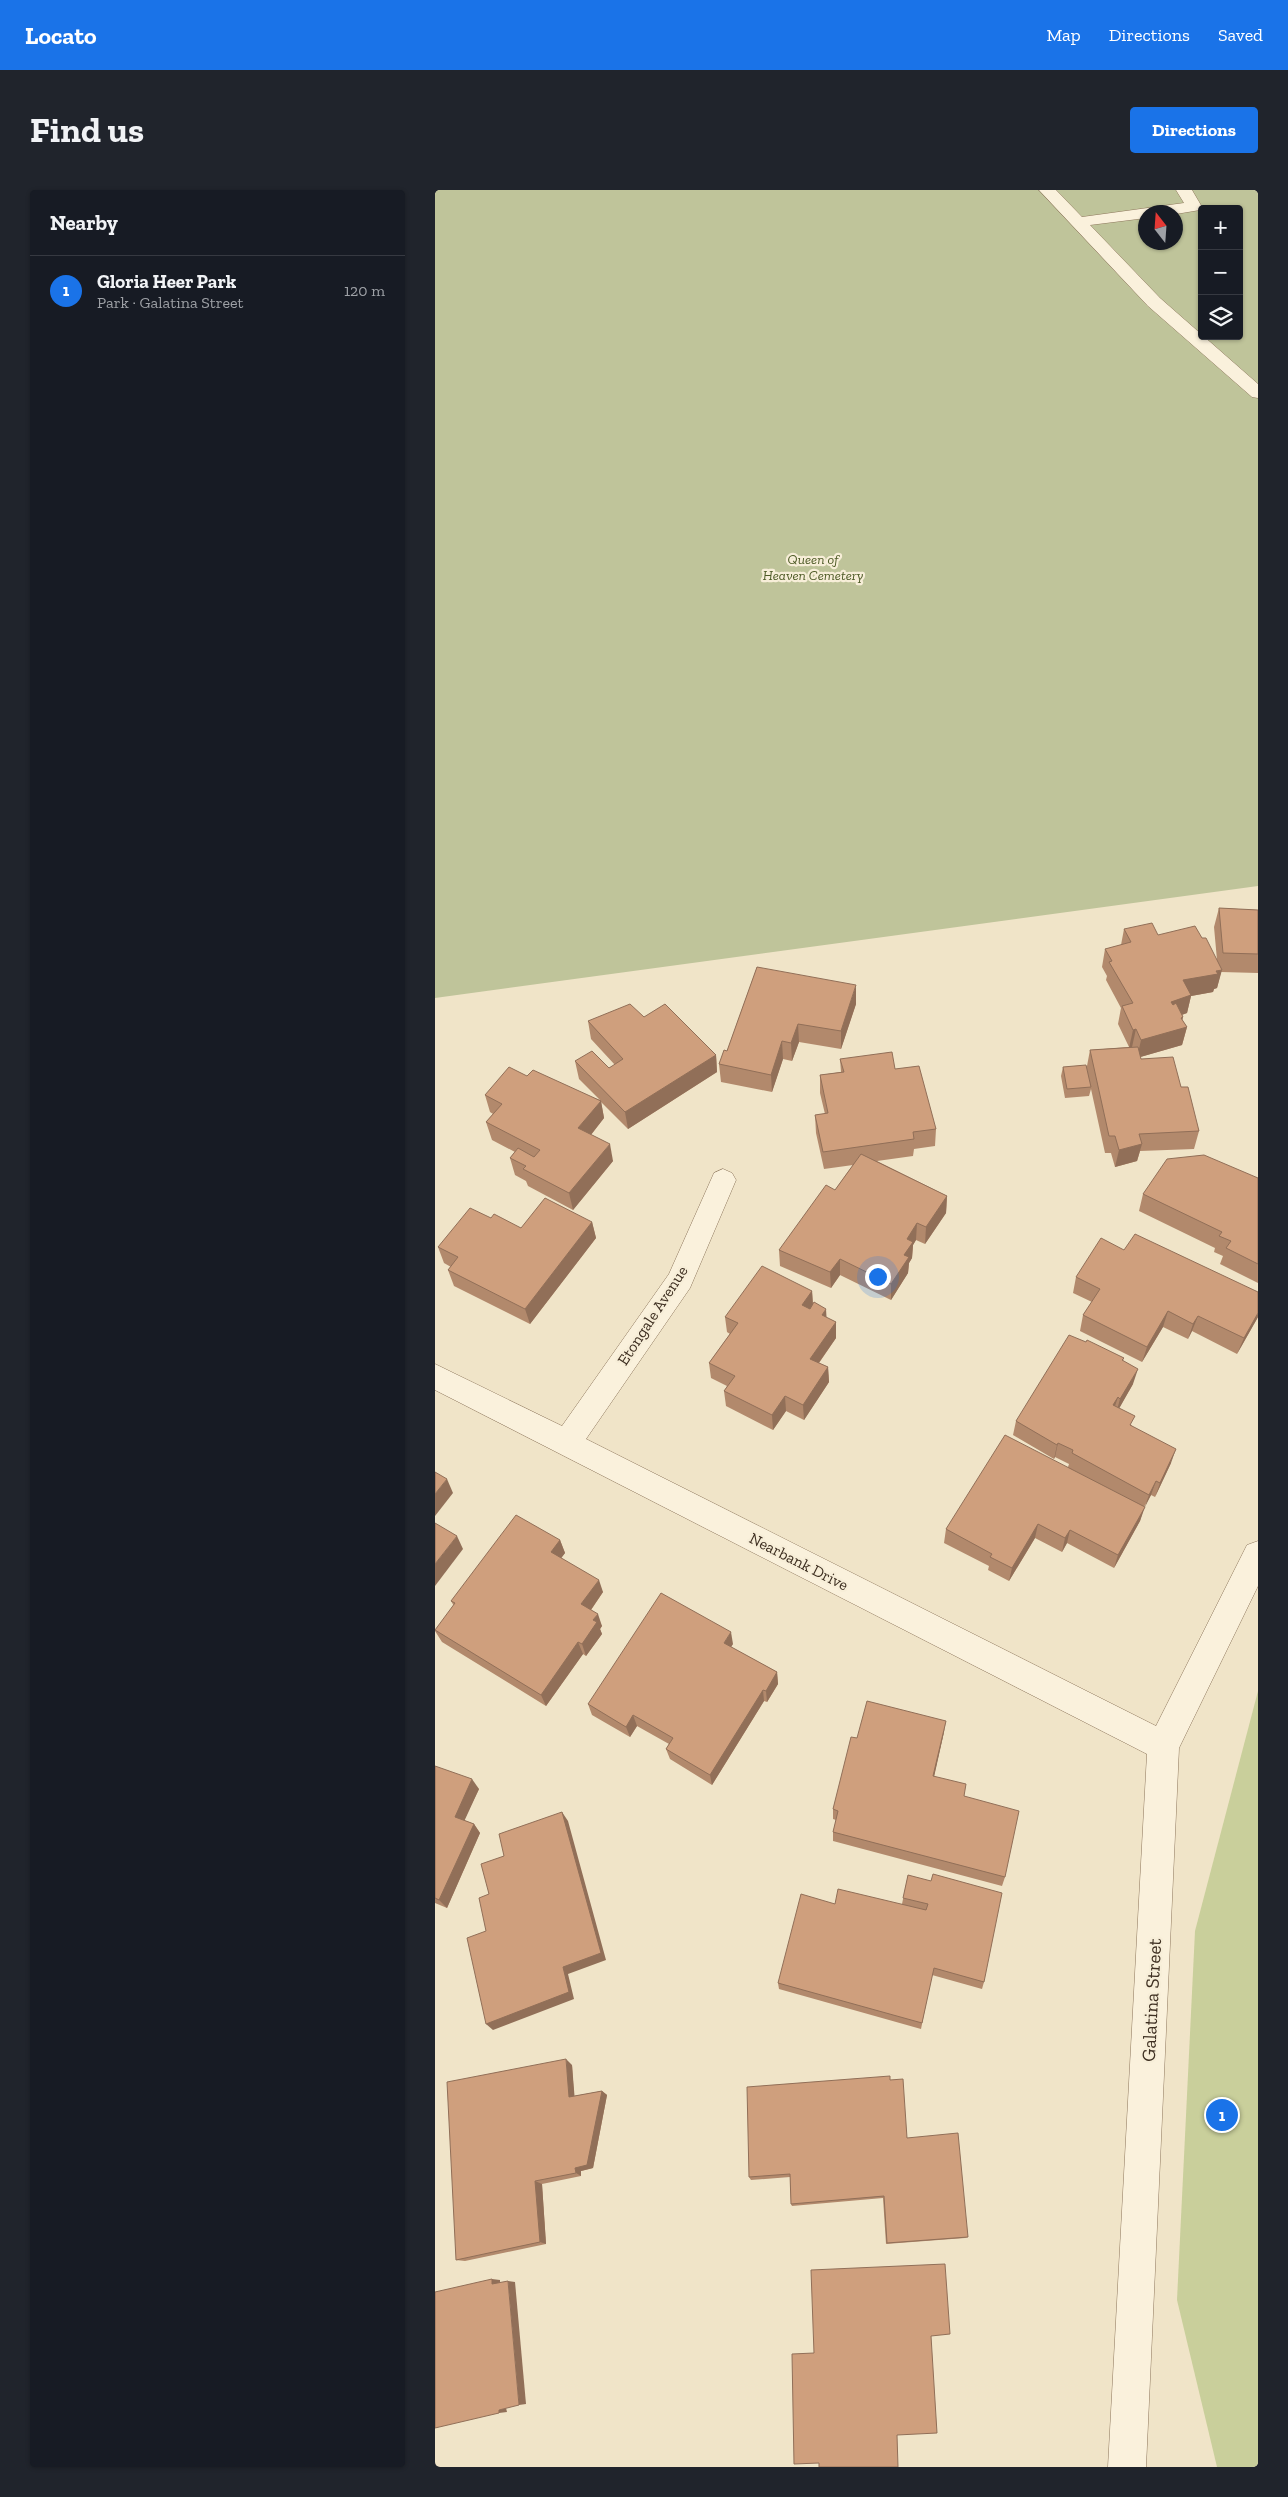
<!DOCTYPE html>
<html lang="en">
<head>
<meta charset="utf-8">
<style>
  :root { --surface:#171b24; --page:#20242c; --text:#f1f3f6; --muted:#9ea1a6; --line:#363941; --accent:#1a73e8 }
  body { margin:0; font-family:"Zilla Slab",serif; background:var(--page); color:var(--text) }
  .controls { position:absolute; right:15px; top:15px; display:grid; overflow:hidden; border-radius:5px; box-shadow:0 1px 4px #0004 }
  .controls button { width:45px; height:45px; display:grid; place-items:center; padding:0; border:0; border-bottom:1px solid var(--line); background:var(--surface); color:var(--text); font:25px sans-serif }
  .compass { position:absolute; left:703px; top:15px; width:45px; height:45px; border-radius:50%; background:var(--surface); box-shadow:0 1px 4px #0004; rotate:343deg }
  .you { position:absolute; left:442px; top:1086px; width:18px; height:18px; margin:-12px; border:4px solid #fff; border-radius:50%; background:#1a73e8; box-shadow:0 0 0 8px #1a73e833 }
  .badge { display:grid; place-items:center; width:32px; height:32px; border-radius:50%; background:var(--accent); color:#fff; font-size:16px; font-weight:700 }
  .pin { position:absolute; translate:-50% -50%; border:2px solid #fff; box-shadow:0 1px 5px #0006 }
  .list { margin:0; padding:0; list-style:none }
  h2 { display:flex; justify-content:space-between; align-items:center; height:65px; margin:0; padding:0 20px; font-size:21px }
  h2 small { font-size:16px; font-weight:400; color:var(--muted) }
  .list li { display:grid; grid-template-columns:32px 1fr auto; gap:15px; align-items:center; box-sizing:border-box; height:70px; padding:0 20px; border-top:1px solid var(--line) }
  .list b { display:block; font-size:19px; white-space:nowrap }
  .list p { margin:0; font-size:16px; white-space:nowrap; color:var(--muted) }
  .list em { font-size:16px; font-style:normal; color:var(--muted) }
  .icon { flex:none; width:28px; height:28px; fill:none; stroke:currentColor; stroke-width:2; stroke-linecap:round; stroke-linejoin:round }
  .map { position:relative; flex:none; width:823px; height:2277px; overflow:hidden; border-radius:5px }
  header { display:flex; align-items:center; gap:30px; box-sizing:border-box; height:70px; padding:0 25px; background:var(--accent); color:#fff }
  header strong { font-size:24px }
  nav { display:flex; gap:28px; margin-inline-start:auto; font-size:18px }
  .intro { display:flex; align-items:center; justify-content:space-between; box-sizing:border-box; height:120px; padding:0 30px }
  h1 { margin:0; font-size:35px }
  .button { padding:12px 22px; border-radius:5px; background:var(--accent); color:#fff; font-size:18px; font-weight:700 }
  main { display:flex; gap:30px; padding:0 30px }
  aside { flex:1; background:var(--surface); border-radius:5px; box-shadow:0 1px 4px #0004 }
  .map>svg:first-child { display:block }
</style>
</head>
<body>
<header>
<strong>Locato</strong>
<nav><a>Map</a><a>Directions</a><a>Saved</a></nav>
</header>
<div class="intro"><h1>Find us</h1><a class="button">Directions</a></div>
<main>
<aside>
<h2>Nearby<small></small></h2>
<ul class="list">
<li><span class="badge">1</span><div><b>Gloria Heer Park</b><p>Park · Galatina Street</p></div><em>120 m</em></li>
</ul>
</aside>
<div class="map">
<svg width="823" height="2277" viewBox="0 0 823 2277">
  <rect width="100%" height="100%" fill="#f0e4c8"/>
  <!-- green -->
  <path fill="#c9cf9b" d="M 823,1501 L 823,2277 L 782,2277 L 742,2110 L 760,1741 Z"/>
  <!-- cemetery -->
  <path fill="#bfc49a" fill-rule="evenodd" d="M 0,0 L 823,0 L 823,696 L 0,808 ZM 767,19 L 804,19 L 804,146 L 767,146 ZM 711,22 L 741,22 L 741,52 L 711,52 Z"/>
  <g fill="none" stroke-linecap="round" stroke-linejoin="round">
    <!-- minor casing -->
    <g stroke="#8d765c" stroke-width="1">
      <g id="minor">
        <path d="M 604,0 L 621,0 L 647,27 L 749,13 L 741,0 L 757,0 L 767,17 L 765,20 L 741,24 L 711,22 L 711,28 L 655,35 L 725,108 L 823,194 L 823,208 L 817,207 L 713,116 Z"/>
        <path d="M 288,979 L 297,983 L 301,990 L 255,1098 L 151,1249 L 721,1536 L 812,1355 L 823,1351 L 823,1396 L 744,1558 L 711,2277 L 673,2277 L 712,1564 L 0,1200 L 0,1174 L 127,1236 L 234,1084 L 279,983 Z"/>
      </g>
    </g>
    <!-- minor -->
    <use href="#minor" fill="#faf1dc" fill-rule="evenodd"/>
  </g>
  <!-- wall -->
  <g fill="#b2896c">
    <path d="M 784,718 L 823,720 L 823,783 L 786,782 L 782,798 L 779,799 L 778,802 L 756,806 L 752,823 L 747,825 L 748,827 L 747,830 L 752,837 L 747,855 L 705,867 L 706,869 L 746,897 L 764,941 L 759,959 L 705,961 L 702,971 L 680,977 L 676,963 L 670,963 L 656,899 L 654,906 L 630,908 L 626,886 L 628,877 L 652,876 L 655,860 L 694,857 L 683,834 L 686,818 L 671,790 L 672,786 L 667,777 L 670,759 L 686,755 L 689,739 L 723,745 L 767,748 L 782,770 L 779,737 Z"/>
    <path d="M 322,777 L 421,814 L 406,859 L 364,852 L 357,871 L 348,869 L 337,902 L 286,892 L 284,874 L 292,861 Z"/>
    <path d="M 209,827 L 281,865 L 282,882 L 193,939 L 166,912 L 169,928 L 156,945 L 178,971 L 138,1020 L 93,996 L 91,991 L 80,985 L 75,968 L 80,962 L 57,950 L 51,932 L 58,924 L 55,922 L 50,905 L 92,886 L 165,910 L 144,889 L 140,871 L 174,878 L 180,875 L 156,849 L 153,831 Z"/>
    <path d="M 405,869 L 460,879 L 501,939 L 500,956 L 479,959 L 478,966 L 442,971 L 512,1006 L 511,1023 L 490,1054 L 481,1050 L 478,1055 L 477,1068 L 474,1073 L 473,1083 L 456,1110 L 405,1085 L 396,1098 L 345,1076 L 344,1060 L 400,1000 L 418,975 L 389,979 L 381,943 L 380,925 L 390,924 L 385,903 L 385,885 L 406,882 Z"/>
    <path d="M 823,988 L 823,1093 L 785,1074 L 788,1066 L 779,1062 L 780,1058 L 704,1021 L 708,1004 Z"/>
    <path d="M 56,1028 L 86,1038 L 157,1032 L 161,1048 L 95,1134 L 19,1096 L 13,1080 L 16,1077 L 9,1073 L 3,1057 Z"/>
    <path d="M 641,1087 L 823,1127 L 802,1164 L 757,1141 L 753,1149 L 728,1137 L 707,1172 L 645,1141 L 648,1125 L 657,1112 L 638,1103 Z"/>
    <path d="M 377,1101 L 378,1114 L 392,1128 L 401,1132 L 401,1148 L 384,1173 L 393,1177 L 394,1192 L 369,1230 L 351,1221 L 338,1240 L 291,1216 L 289,1201 L 292,1196 L 276,1188 L 274,1173 L 295,1144 L 292,1142 L 290,1127 Z"/>
    <path d="M 651,1152 L 689,1168 L 688,1171 L 698,1194 L 684,1218 L 697,1236 L 736,1273 L 720,1307 L 716,1305 L 709,1317 L 705,1331 L 679,1378 L 632,1353 L 627,1362 L 600,1348 L 574,1391 L 553,1380 L 554,1376 L 509,1353 L 511,1339 L 633,1277 L 634,1274 L 620,1267 L 619,1269 L 578,1245 L 581,1231 Z"/>
    <path d="M 125,1350 L 130,1363 L 126,1368 L 168,1402 L 156,1420 L 167,1436 L 165,1439 L 167,1444 L 151,1466 L 148,1464 L 111,1516 L 7,1452 L 0,1441 L 19,1416 L 16,1411 Z"/>
    <path d="M 298,1454 L 296,1457 L 342,1482 L 343,1494 L 332,1512 L 329,1511 L 277,1595 L 235,1569 L 231,1559 L 234,1554 L 202,1536 L 195,1547 L 157,1525 L 153,1514 Z"/>
    <path d="M 509,1542 L 499,1586 L 529,1606 L 570,1687 L 567,1696 L 398,1651 L 398,1642 L 401,1630 L 398,1629 L 398,1619 L 422,1548 Z"/>
    <path d="M 0,1576 L 44,1599 L 29,1630 L 39,1634 L 45,1643 L 12,1718 L 0,1713 Z"/>
    <path d="M 473,1685 L 549,1792 L 547,1799 L 497,1785 L 486,1839 L 344,1799 L 343,1793 L 467,1714 Z"/>
    <path d="M 137,1875 L 139,1906 L 167,1901 L 172,1905 L 158,1978 L 146,1981 L 146,1986 L 107,1994 L 111,2054 L 30,2071 L 21,2070 Z"/>
    <path d="M 455,1890 L 472,1948 L 533,2047 L 530,2048 L 451,2054 L 448,2008 L 357,2016 L 356,2014 L 355,1987 L 316,1990 L 314,1987 Z"/>
  </g>
  <!-- shaded-wall -->
  <g fill="#916f58">
    <path d="M 787,780 L 782,798 L 779,799 L 778,802 L 756,806 L 752,823 L 731,830 L 736,812 L 748,790 Z"/>
    <path d="M 421,795 L 421,814 L 406,859 L 406,841 Z"/>
    <path d="M 748,827 L 745,839 L 752,837 L 747,855 L 702,868 L 706,850 Z"/>
    <path d="M 363,834 L 364,852 L 357,871 L 356,853 Z"/>
    <path d="M 701,839 L 697,857 L 694,858 L 698,840 Z"/>
    <path d="M 347,851 L 348,869 L 337,902 L 336,885 Z"/>
    <path d="M 281,865 L 282,882 L 193,939 L 190,922 Z"/>
    <path d="M 166,911 L 169,928 L 147,956 L 143,938 Z"/>
    <path d="M 175,954 L 178,971 L 138,1020 L 134,1003 Z"/>
    <path d="M 707,954 L 702,971 L 680,977 L 684,960 Z"/>
    <path d="M 512,1006 L 511,1023 L 490,1054 L 491,1037 Z"/>
    <path d="M 157,1032 L 161,1048 L 95,1134 L 90,1119 Z"/>
    <path d="M 482,1033 L 481,1050 L 478,1055 L 477,1068 L 474,1073 L 473,1083 L 456,1110 L 456,1094 L 469,1065 L 472,1049 Z"/>
    <path d="M 405,1069 L 405,1085 L 396,1098 L 395,1082 Z"/>
    <path d="M 377,1101 L 378,1117 L 368,1131 L 367,1115 Z"/>
    <path d="M 391,1119 L 392,1134 L 387,1125 Z"/>
    <path d="M 733,1121 L 728,1137 L 707,1172 L 712,1157 Z"/>
    <path d="M 823,1123 L 823,1127 L 802,1164 L 809,1148 Z"/>
    <path d="M 763,1126 L 757,1141 L 753,1149 L 758,1134 Z"/>
    <path d="M 401,1132 L 401,1148 L 376,1184 L 375,1169 Z"/>
    <path d="M 393,1177 L 394,1192 L 369,1230 L 368,1215 Z"/>
    <path d="M 703,1179 L 698,1194 L 681,1224 L 685,1209 Z"/>
    <path d="M 350,1206 L 351,1221 L 338,1240 L 337,1225 Z"/>
    <path d="M 683,1207 L 678,1222 L 678,1215 Z"/>
    <path d="M 623,1253 L 620,1267 L 619,1269 L 622,1255 Z"/>
    <path d="M 741,1259 L 736,1273 L 720,1307 L 725,1293 Z"/>
    <path d="M 12,1289 L 18,1303 L 0,1326 L 0,1304 Z"/>
    <path d="M 721,1291 L 716,1305 L 709,1319 L 714,1305 Z"/>
    <path d="M 710,1317 L 705,1331 L 679,1378 L 683,1365 Z"/>
    <path d="M 603,1334 L 600,1348 L 574,1391 L 577,1378 Z"/>
    <path d="M 635,1340 L 632,1353 L 627,1362 L 630,1348 Z"/>
    <path d="M 22,1346 L 28,1359 L 0,1396 L 0,1374 Z"/>
    <path d="M 125,1350 L 130,1363 L 121,1375 L 116,1362 Z"/>
    <path d="M 164,1390 L 168,1402 L 151,1427 L 146,1414 Z"/>
    <path d="M 163,1424 L 167,1436 L 165,1439 L 167,1444 L 151,1466 L 147,1454 L 158,1430 Z"/>
    <path d="M 296,1442 L 298,1454 L 291,1464 L 289,1453 Z"/>
    <path d="M 143,1452 L 148,1464 L 111,1516 L 106,1505 Z"/>
    <path d="M 342,1482 L 343,1494 L 332,1512 L 331,1501 Z"/>
    <path d="M 328,1500 L 329,1511 L 277,1595 L 275,1585 Z"/>
    <path d="M 198,1525 L 202,1536 L 195,1547 L 191,1537 Z"/>
    <path d="M 511,1531 L 509,1542 L 497,1596 L 498,1586 Z"/>
    <path d="M 37,1589 L 44,1599 L 27,1636 L 20,1627 Z"/>
    <path d="M 127,1622 L 133,1631 L 171,1770 L 133,1784 L 139,1809 L 58,1840 L 51,1834 L 128,1777 Z"/>
    <path d="M 39,1634 L 45,1643 L 12,1718 L 4,1710 Z"/>
    <path d="M 131,1869 L 137,1875 L 140,1912 L 134,1907 Z"/>
    <path d="M 167,1901 L 172,1905 L 158,1978 L 146,1981 L 146,1986 L 141,1983 L 140,1978 Z"/>
    <path d="M 100,1991 L 107,1994 L 111,2054 L 105,2052 Z"/>
    <path d="M 57,2089 L 65,2090 L 65,2095 L 57,2094 Z"/>
    <path d="M 73,2091 L 80,2092 L 91,2214 L 84,2215 Z"/>
    <path d="M 71,2218 L 72,2222 L 64,2223 L 64,2220 Z"/>
  </g>
  <!-- building -->
  <g fill="#cf9f7d" stroke="#916f58">
    <path d="M 784,718 L 823,720 L 823,764 L 788,763 Z"/>
    <path d="M 717,733 L 723,745 L 760,736 L 767,748 L 771,748 L 787,780 L 781,781 L 783,784 L 748,790 L 756,805 L 736,812 L 738,815 L 741,813 L 748,827 L 746,828 L 752,837 L 706,850 L 701,839 L 698,840 L 687,816 L 698,813 L 674,772 L 677,771 L 670,759 L 696,752 L 689,739 Z"/>
    <path d="M 322,777 L 421,795 L 406,841 L 363,834 L 356,853 L 347,851 L 336,885 L 284,874 L 289,860 L 292,861 Z"/>
    <path d="M 195,814 L 209,827 L 230,814 L 281,865 L 190,922 L 140,871 L 157,861 L 174,878 L 188,869 L 153,831 Z"/>
    <path d="M 703,857 L 706,869 L 738,867 L 746,897 L 753,897 L 764,941 L 704,944 L 707,954 L 684,960 L 680,946 L 674,946 L 655,860 Z"/>
    <path d="M 457,862 L 460,879 L 484,876 L 501,939 L 478,942 L 479,949 L 388,962 L 380,925 L 393,923 L 385,885 L 409,882 L 405,869 Z"/>
    <path d="M 651,875 L 656,897 L 632,899 L 628,877 Z"/>
    <path d="M 74,877 L 92,886 L 98,880 L 166,911 L 143,938 L 175,954 L 134,1003 L 88,979 L 91,976 L 75,968 L 83,958 L 99,967 L 105,960 L 51,932 L 67,914 L 50,905 Z"/>
    <path d="M 426,964 L 512,1006 L 491,1037 L 482,1033 L 472,1049 L 478,1052 L 469,1065 L 474,1067 L 456,1094 L 405,1069 L 395,1082 L 344,1060 L 391,995 L 400,1000 Z"/>
    <path d="M 769,965 L 823,988 L 823,1074 L 791,1058 L 796,1051 L 784,1046 L 787,1042 L 708,1004 L 732,969 Z"/>
    <path d="M 110,1008 L 157,1032 L 90,1119 L 13,1080 L 23,1067 L 3,1057 L 35,1018 L 56,1028 L 59,1024 L 86,1038 Z"/>
    <path d="M 700,1044 L 823,1102 L 823,1123 L 809,1148 L 763,1126 L 758,1134 L 733,1121 L 712,1157 L 648,1125 L 665,1099 L 641,1087 L 666,1048 L 689,1060 Z"/>
    <path d="M 327,1076 L 377,1101 L 367,1115 L 375,1119 L 379,1112 L 391,1119 L 387,1125 L 401,1132 L 375,1169 L 393,1177 L 368,1215 L 350,1206 L 337,1225 L 289,1201 L 300,1186 L 274,1173 L 303,1133 L 290,1127 Z"/>
    <path d="M 634,1145 L 651,1152 L 652,1150 L 689,1168 L 687,1170 L 703,1179 L 685,1209 L 683,1207 L 678,1215 L 700,1226 L 695,1235 L 741,1259 L 725,1293 L 721,1291 L 714,1305 L 637,1263 L 638,1260 L 623,1253 L 622,1255 L 581,1231 Z"/>
    <path d="M 570,1245 L 710,1317 L 683,1365 L 635,1340 L 630,1348 L 603,1334 L 577,1378 L 555,1367 L 557,1364 L 511,1339 Z"/>
    <path d="M 0,1282 L 12,1289 L 0,1304 Z"/>
    <path d="M 81,1325 L 125,1350 L 116,1362 L 164,1390 L 146,1414 L 163,1424 L 158,1430 L 162,1432 L 147,1454 L 143,1452 L 106,1505 L 0,1440 L 20,1413 L 16,1411 Z"/>
    <path d="M 0,1333 L 22,1346 L 0,1374 Z"/>
    <path d="M 226,1403 L 296,1442 L 289,1453 L 342,1482 L 331,1501 L 328,1500 L 275,1585 L 231,1559 L 238,1548 L 198,1525 L 191,1537 L 153,1514 Z"/>
    <path d="M 432,1511 L 511,1531 L 498,1586 L 531,1594 L 529,1606 L 584,1621 L 570,1687 L 398,1642 L 403,1621 L 398,1619 L 416,1547 L 422,1548 Z"/>
    <path d="M 0,1576 L 37,1589 L 20,1627 L 39,1634 L 4,1710 L 0,1708 Z"/>
    <path d="M 127,1622 L 166,1763 L 128,1777 L 134,1802 L 51,1834 L 32,1748 L 51,1741 L 44,1708 L 54,1704 L 46,1674 L 69,1666 L 64,1644 Z"/>
    <path d="M 498,1684 L 567,1703 L 549,1792 L 499,1778 L 487,1833 L 343,1793 L 366,1704 L 400,1714 L 403,1699 L 491,1720 L 493,1714 L 468,1708 L 473,1685 L 496,1691 Z"/>
    <path d="M 131,1869 L 134,1907 L 167,1901 L 152,1975 L 140,1978 L 141,1983 L 100,1991 L 105,2052 L 21,2070 L 12,1892 Z"/>
    <path d="M 455,1886 L 455,1890 L 468,1889 L 472,1948 L 523,1943 L 533,2047 L 452,2053 L 449,2006 L 356,2014 L 355,1984 L 314,1987 L 312,1897 Z"/>
    <path d="M 510,2074 L 515,2144 L 496,2146 L 502,2243 L 462,2245 L 463,2277 L 384,2277 L 384,2273 L 359,2274 L 357,2164 L 379,2163 L 376,2080 Z"/>
    <path d="M 57,2089 L 57,2094 L 73,2091 L 84,2215 L 64,2220 L 64,2223 L 0,2238 L 0,2102 Z"/>
  </g>
  <g text-anchor="middle" stroke-width="4.5" stroke-linejoin="round" paint-order="stroke">
    <!-- far-park labels -->
    <g font-size="14" font-style="italic" fill="#4d5a26" stroke="#f7eed8">
      <text x="378" y="374">Queen of<tspan x="378" dy="16">Heaven Cemetery</tspan></text>
    </g>
    <!-- street labels -->
    <g font-size="16" fill="#3d2e20" stroke="#f7eed8">
      <text transform="translate(217 1125) rotate(-57)" y="6">Etongale Avenue</text>
      <text transform="translate(364 1371) rotate(27)" y="6">Nearbank Drive</text>
    </g>
    <!-- near-street labels -->
    <g font-size="19" fill="#3d2e20" stroke="#f7eed8">
      <text transform="translate(716 1810) rotate(-87)" y="7">Galatina Street</text>
    </g>
  </g>
</svg>
<div class="controls">
<button>+</button>
<button>−</button>
<button><svg class="icon" aria-label="layers" viewBox="0 0 24 24"><path d="M12 4l9 5-9 5-9-5zM3 14l9 5 9-5"/></svg></button>
</div>
<svg class="compass" viewBox="-18 -18 36 36"><path d="M0-13l5 13h-10z" fill="#e53935"/><path d="M0 13l5-13h-10z" fill="#9ea1a6"/></svg>
<div class="you"></div>
<div class="pin badge" style="left:787px;top:1925px">1</div>
</div>
</main>
</body>
</html>
